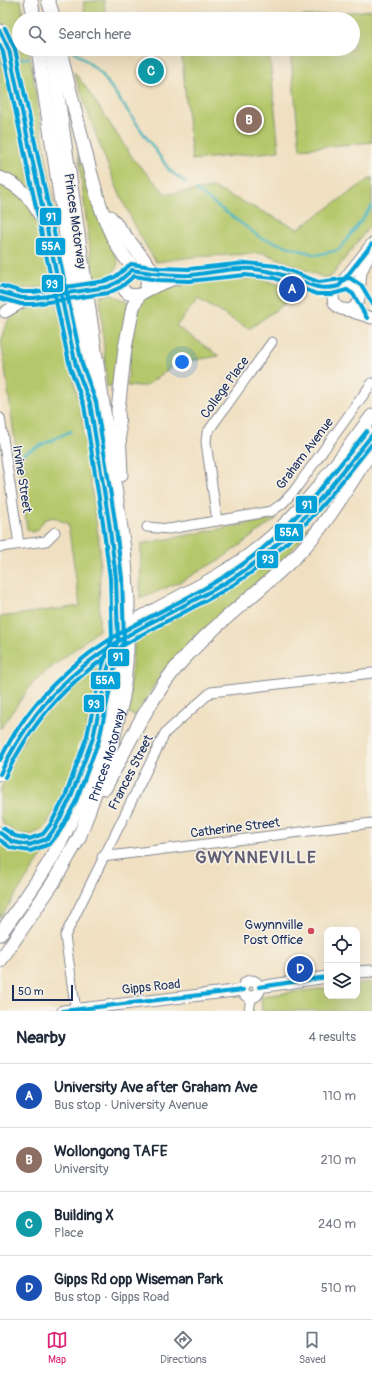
<!DOCTYPE html>
<html lang="en">
<head>
<meta charset="utf-8">
<style>
  :root { --surface:#fff; --page:#f6f6f7; --text:#1f2937; --muted:#747a83; --line:#e0e1e3; --accent:#db2777 }
  body { margin:0; font-family:Pangolin,sans-serif; background:var(--page); color:var(--text) }
  .controls { position:absolute; right:12px; bottom:12px; display:grid; overflow:hidden; border-radius:8px; box-shadow:0 4px 16px #0002 }
  .controls button { width:36px; height:36px; display:grid; place-items:center; padding:0; border:0; border-bottom:1px solid var(--line); background:var(--surface); color:var(--text); font:20px sans-serif }
  .scale { position:absolute; left:12px; bottom:10px; width:61px; box-sizing:border-box; padding-left:4px; border:2px solid #1b2f5e; border-top:0; font-size:11px; line-height:14px; white-space:nowrap; color:#1b2f5e; -webkit-text-stroke:3px #f7f3e8; paint-order:stroke }
  .you { position:absolute; left:182px; top:362px; width:14px; height:14px; margin:-10px; border:3px solid #fff; border-radius:50%; background:#1a73e8; box-shadow:0 0 0 6px #1a73e833 }
  .badge { display:grid; place-items:center; width:26px; height:26px; border-radius:50%; background:var(--accent); color:#fff; font-size:13px; font-weight:700 }
  .pin { position:absolute; translate:-50% -50%; border:2px solid #fff; box-shadow:0 1px 4px #0006 }
  .list { margin:0; padding:0; list-style:none }
  h2 { display:flex; justify-content:space-between; align-items:center; height:52px; margin:0; padding:0 16px; font-size:17px }
  h2 small { font-size:13px; font-weight:400; color:var(--muted) }
  .list li { display:grid; grid-template-columns:26px 1fr auto; gap:12px; align-items:center; box-sizing:border-box; height:64px; padding:0 16px; border-top:1px solid var(--line) }
  .list b { display:block; font-size:15px; white-space:nowrap }
  .list p { margin:0; font-size:13px; white-space:nowrap; color:var(--muted) }
  .list em { font-size:13px; font-style:normal; color:var(--muted) }
  .icon { flex:none; width:22px; height:22px; fill:none; stroke:currentColor; stroke-width:2; stroke-linecap:round; stroke-linejoin:round }
  .map { position:relative; flex:none; width:372px; height:1011px; overflow:hidden }
  .search { position:absolute; background:var(--surface); box-shadow:0 4px 16px #0002; left:12px; right:12px; top:12px; height:44px; display:flex; align-items:center; gap:10px; box-sizing:border-box; padding:0 14px; border-radius:22px; color:var(--muted); font-size:15px }
  .sheet { height:308px; background:var(--surface) }
  nav { display:flex; justify-content:space-around; align-items:center; box-sizing:border-box; height:56px; border-top:1px solid var(--line); background:var(--surface); font-size:11px; color:var(--muted) }
  nav a { display:grid; justify-items:center; gap:2px }
  nav .on { color:var(--accent) }
  .map>svg:first-child { display:block }
</style>
</head>
<body>
<div class="map">
<svg width="372" height="1011" viewBox="0 0 372 1011">
  <rect width="100%" height="100%" fill="#f7f3e8"/>
  <filter id="ink" filterUnits="userSpaceOnUse"><feTurbulence type="fractalNoise" baseFrequency=".025" numOctaves="2"/><feDisplacementMap in="SourceGraphic" scale="8" xChannelSelector="R" yChannelSelector="G"/><feConvolveMatrix kernelMatrix="1 2 1 2 8 2 1 2 1" color-interpolation-filters="sRGB"/></filter>
  <filter id="wash" filterUnits="userSpaceOnUse"><feTurbulence type="fractalNoise" baseFrequency=".012" numOctaves="4" result="noise"/><feDisplacementMap in="SourceGraphic" scale="16" xChannelSelector="R" yChannelSelector="G"/><feGaussianBlur stdDeviation="0.9" result="paint"/><feColorMatrix in="noise" values="0 0 0 0 0 0 0 0 0 0 0 0 0 0 0 0 0 1.4 0 .05"/><feComposite in="paint" operator="in"/></filter>
  <g filter="url(#wash)">
    <rect width="100%" height="100%" fill="#f0e0c1"/>
    <!-- green -->
    <g fill="#b5c76a" stroke="#687b64">
      <path d="M 0,0 L 21,0 L 24,19 L 19,19 L 19,49 L 29,49 L 57,228 L 50,226 L 12,43 L 0,20 Z"/>
      <path d="M 104,0 L 106,19 L 86,19 L 83,2 Z"/>
      <path d="M 372,10 L 372,142 L 300,149 L 290,49 L 353,49 L 353,19 L 287,18 Z"/>
      <path d="M 0,42 L 1,45 L 33,191 L 0,174 Z"/>
      <path d="M 181,49 L 269,49 L 279,151 L 192,160 Z"/>
      <path d="M 73,71 L 85,86 L 134,160 L 166,194 L 214,188 L 298,229 L 372,177 L 372,223 L 331,277 L 325,278 L 264,253 L 192,257 L 156,262 C 118,203 97,137 73,71 Z"/>
      <path d="M 78,153 L 100,220 L 118,261 C 118,274 105,279 94,281 Z"/>
      <path d="M 0,181 C 7,186 17,190 23,196 C 43,215 48,260 53,286 C 35,288 15,293 0,281 Z"/>
      <path d="M 259,278 L 301,292 L 249,329 L 198,299 L 176,326 L 219,356 L 177,363 L 146,386 L 127,386 L 131,343 L 137,313 L 143,300 L 161,288 L 222,280 Z"/>
      <path d="M 110,294 L 129,302 L 113,385 L 107,387 L 100,296 Z"/>
      <path d="M 57,303 L 82,418 L 100,550 L 99,630 L 34,681 L 0,729 L 0,617 L 80,606 L 68,524 L 53,517 L 44,520 L 37,531 L 32,532 L 27,529 L 1,340 C 9,305 26,307 57,303 Z"/>
      <path d="M 277,518 L 224,557 L 182,581 L 140,599 L 141,544 Z"/>
      <path d="M 309,526 L 311,528 L 277,567 L 193,641 L 158,679 L 135,716 L 127,712 L 135,636 L 238,581 Z"/>
      <path d="M 103,657 L 81,752 L 67,787 L 45,828 L 31,835 L 17,833 L 4,825 L 0,817 L 0,791 L 11,762 L 35,719 L 80,672 Z"/>
      <path d="M 52,841 L 0,918 L 0,842 C 23,851 30,852 52,841 Z"/>
      <path d="M 372,982 L 372,1011 L 262,1011 L 261,996 L 327,988 L 327,996 L 357,996 L 357,984 Z"/>
    </g>
    <g fill="none" stroke-linecap="round" stroke-linejoin="round">
      <!-- stream -->
      <g stroke="#44b4bb" stroke-width="2.5">
        <path d="M 68,51 L 73,50 L 101,73 L 170,171 L 185,182"/>
        <path d="M 19,59 L 29,58"/>
        <path d="M 0,62 L 4,62"/>
        <path d="M 196,190 L 261,238 L 316,255 L 339,250 L 372,206"/>
        <path d="M 16,457 L 71,431"/>
      </g>
    </g>
  </g>
  <g filter="url(#ink)">
    <g fill="none" stroke-linecap="round" stroke-linejoin="round">
      <!-- minor casing -->
      <g stroke="#868890" stroke-width="11">
        <g id="minor">
          <path d="M 0,418 L 19,544"/>
          <path d="M 217,521 L 206,442 L 207,433 L 272,342"/>
          <path d="M 147,527 L 169,529 L 256,514 L 272,511 L 283,503 L 294,491 L 372,383"/>
          <path d="M 0,547 L 46,541 L 55,532"/>
          <path d="M 102,857 L 372,823"/>
          <path d="M 76,1011 L 65,936 L 165,733 L 211,692 L 372,673"/>
          <path d="M 249,1011 L 251,998"/>
        </g>
      </g>
      <!-- major casing -->
      <g stroke="#868890" stroke-width="13">
        <g id="major">
          <path d="M 141,272 L 147,281 L 145,291 L 139,295 L 128,294 C 120,288 120,279 128,272 L 137,270 L 160,274"/>
          <circle cx="346" cy="297" r="13"/>
          <path d="M 339,286 L 372,244"/>
          <path d="M 0,292 L 29,299"/>
          <path d="M 141,294 C 179,272 232,263 275,273 C 297,277 314,291 337,287"/>
          <path d="M 359,294 L 361,272 L 369,255"/>
          <path d="M 344,309 L 372,318"/>
          <path d="M 5,312 L 24,301 L 44,297"/>
          <path d="M 357,972 L 372,971"/>
          <circle cx="251" cy="989" r="8"/>
          <path d="M 259,987 L 327,977"/>
          <path d="M 63,1011 L 243,990"/>
        </g>
      </g>
      <!-- highway casing -->
      <g stroke="#868890" stroke-width="15">
        <g id="highway">
          <path d="M 31,0 L 34,19"/>
          <path d="M 48,0 L 54,19"/>
          <path d="M 0,31 L 9,50 L 67,326 L 80,375"/>
          <path d="M 60,49 C 65,74 72,98 78,123 C 89,164 103,243 137,270"/>
          <path d="M 0,178 C 19,185 31,197 40,215"/>
          <path d="M 110,217 L 152,270 L 158,274"/>
          <path d="M 121,475 L 118,410 L 125,348 L 133,307 L 139,295"/>
          <path d="M 330,486 L 372,435"/>
          <path d="M 214,589 L 266,555 L 303,518"/>
          <path d="M 155,610 C 192,590 230,572 262,545 C 306,509 338,461 372,416"/>
          <path d="M 0,774 C 22,723 57,683 102,650"/>
          <path d="M 105,788 C 128,745 148,700 180,663 C 215,623 260,592 298,554 C 327,524 349,485 372,450"/>
          <path d="M 0,833 C 7,840 15,844 25,844 C 57,846 68,804 78,780"/>
          <path d="M 0,934 C 18,909 37,883 53,856 C 89,793 113,713 118,640 C 121,601 114,561 109,522 L 38,49"/>
          <path id="s1" d="M 0,961 L 53,883 L 79,838 L 111,748 L 123,697 L 127,650 L 128,601 L 124,549 L 51,49"/>
        </g>
      </g>
      <!-- minor -->
      <use href="#minor" stroke="#fff" stroke-width="9"/>
      <!-- major -->
      <use href="#major" stroke="#fff" stroke-width="11"/>
      <!-- highway -->
      <use href="#highway" stroke="#fff" stroke-width="13"/>
      <!-- major-bridge casing -->
      <g stroke="#868890" stroke-width="13" stroke-linecap="butt">
        <path id="major-bridge" d="M 44,297 L 107,287"/>
      </g>
      <!-- highway-bridge casing -->
      <g stroke="#868890" stroke-width="15" stroke-linecap="butt">
        <g id="highway-bridge">
          <path d="M 137,620 L 155,610"/>
          <path d="M 102,650 L 155,620"/>
        </g>
      </g>
      <!-- major-bridge -->
      <use href="#major-bridge" stroke="#fff" stroke-width="11"/>
      <!-- highway-bridge -->
      <use href="#highway-bridge" stroke="#fff" stroke-width="13"/>
      <!-- bus-1 casing -->
      <g stroke="#f7f3e8" stroke-width="7">
        <g id="bus-1">
          <path d="M 0,31 L 9,50 L 76,366 L 90,403 L 109,522 L 116,578 L 118,640 L 108,668 L 93,738 L 70,799 L 55,828 L 47,839 L 29,845 L 13,842 L 0,833"/>
          <path d="M 0,292 L 22,298 L 34,298 L 107,287 L 118,282 L 132,270 C 151,273 171,276 190,275 C 211,273 232,267 254,269 C 264,270 276,273 286,276 C 307,282 317,292 339,286 L 372,244"/>
          <path d="M 0,774 C 34,703 79,661 148,624 C 182,606 217,590 248,568 C 298,532 334,482 372,435"/>
        </g>
      </g>
      <!-- bus-2 casing -->
      <g stroke="#f7f3e8" stroke-width="7">
        <g id="bus-2">
          <path d="M 0,45 L 3,52 L 70,367 L 84,405 L 103,523 L 110,578 L 112,639 L 102,667 L 87,736 L 65,797 L 50,825 L 43,834 L 29,839 L 15,836 L 3,828"/>
          <path d="M 0,298 L 21,304 L 34,304 L 108,293 L 121,287 L 134,276 L 158,280 L 189,281 L 245,275 L 274,278 L 317,294 L 332,294 L 347,290 L 353,294 L 367,318"/>
          <path d="M 5,777 C 39,707 84,665 152,629 C 185,611 221,595 252,572 C 300,537 335,490 372,444"/>
        </g>
      </g>
      <!-- bus-3 casing -->
      <g stroke="#f7f3e8" stroke-width="7">
        <g id="bus-3">
          <path d="M 2,286 L 23,292 L 34,292 L 105,281 L 115,277 L 131,264 L 159,268 L 189,269 L 246,263 L 277,266 L 319,282 L 350,278 L 362,286 L 372,303"/>
          <path d="M 0,760 C 28,702 75,657 131,627 C 169,606 209,589 244,563 C 293,528 329,478 367,431"/>
          <path d="M 0,840 L 11,848 L 30,851 L 50,844 L 60,831 L 76,801 L 99,740 L 114,670 L 124,641 L 122,578 L 115,521 L 96,402 L 82,364 L 15,49 L 5,28"/>
        </g>
      </g>
      <!-- bus-4 casing -->
      <g stroke="#f7f3e8" stroke-width="7">
        <g id="bus-4">
          <path d="M 259,987 L 327,977"/>
          <path d="M 63,1011 L 243,990"/>
        </g>
      </g>
      <!-- bus-1 -->
      <use href="#bus-1" stroke="#04a1d9" stroke-width="4"/>
      <!-- bus-2 -->
      <use href="#bus-2" stroke="#04a1d9" stroke-width="4"/>
      <!-- bus-3 -->
      <use href="#bus-3" stroke="#04a1d9" stroke-width="4"/>
      <!-- bus-4 -->
      <use href="#bus-4" stroke="#04a1d9" stroke-width="4"/>
    </g>
  </g>
  <!-- markers -->
  <circle fill="#d1495b" stroke="#f7f3e8" stroke-width="1.5" cx="311" cy="931" r="4"/>
  <g text-anchor="middle" stroke-width="3" stroke-linejoin="round" paint-order="stroke">
    <!-- street labels -->
    <g font-size="13" fill="#1b2f5e" stroke="#f7f3e8">
      <text transform="translate(76 221) rotate(82)" y="5">Princes Motorway</text>
      <text transform="translate(224 387) rotate(-54)" y="5">College Place</text>
      <text transform="translate(304 453) rotate(-53)" y="5">Graham Avenue</text>
      <text transform="translate(23 479) rotate(81)" y="5">Irvine Street</text>
      <text dy="5" stroke="none"><textPath href="#s1" startOffset="234">Princes Motorway</textPath></text>
      <text transform="translate(130 772) rotate(-63)" y="5">Frances Street</text>
      <text transform="translate(235 827) rotate(-7)" y="5">Catherine Street</text>
      <text transform="translate(151 986) rotate(-6)" y="5">Gipps Road</text>
    </g>
    <!-- poi labels -->
    <g font-size="13" fill="#1b2f5e" stroke="#f7f3e8" text-anchor="end">
      <text x="303" y="929">Gwynnville<tspan x="303" dy="15">Post Office</tspan></text>
    </g>
    <!-- district labels -->
    <g font-size="17" font-weight="bold" letter-spacing="1" fill="#625f74" stroke="#f7f3e8">
      <text x="256" y="863">GWYNNEVILLE</text>
    </g>
  </g>
  <g stroke="#f7f3e8" stroke-width="1.5">
    <rect x="39" y="207" width="23" height="19" rx="4" fill="#04a1d9"/>
    <rect x="35" y="237" width="31" height="19" rx="4" fill="#04a1d9"/>
    <rect x="41" y="274" width="23" height="19" rx="4" fill="#04a1d9"/>
    <rect x="295" y="495" width="23" height="19" rx="4" fill="#04a1d9"/>
    <rect x="274" y="523" width="30" height="19" rx="4" fill="#04a1d9"/>
    <rect x="256" y="550" width="23" height="19" rx="4" fill="#04a1d9"/>
    <rect x="107" y="648" width="23" height="19" rx="4" fill="#04a1d9"/>
    <rect x="90" y="671" width="31" height="19" rx="4" fill="#04a1d9"/>
    <rect x="83" y="694" width="22" height="19" rx="4" fill="#04a1d9"/>
  </g>
  <g font-size="11" text-anchor="middle" font-weight="bold" fill="#fff">
    <text x="51" y="221">91</text>
    <text x="51" y="250">55A</text>
    <text x="52" y="288">93</text>
    <text x="307" y="509">91</text>
    <text x="289" y="536">55A</text>
    <text x="268" y="563">93</text>
    <text x="118" y="661">91</text>
    <text x="105" y="684">55A</text>
    <text x="94" y="708">93</text>
  </g>
</svg>
<div class="controls">
<button><svg class="icon" aria-label="locate" viewBox="0 0 24 24"><circle cx="12" cy="12" r="6"/><path d="M12 2v4M12 18v4M2 12h4M18 12h4"/></svg></button>
<button><svg class="icon" aria-label="layers" viewBox="0 0 24 24"><path d="M12 4l9 5-9 5-9-5zM3 14l9 5 9-5"/></svg></button>
</div>
<div class="scale">50 m</div>
<div class="you"></div>
<div class="pin badge" style="left:292px;top:289px;background:#1a4fb4">A</div>
<div class="pin badge" style="left:249px;top:120px;background:#8d6e63">B</div>
<div class="pin badge" style="left:151px;top:71px;background:#0f9aa8">C</div>
<div class="pin badge" style="left:300px;top:969px;background:#1a4fb4">D</div>
<div class="search"><svg class="icon" aria-label="search" viewBox="0 0 24 24"><circle cx="10" cy="10" r="6"/><path d="M15 15l6 6"/></svg>Search here</div>
</div>
<section class="sheet">
<h2>Nearby<small>4 results</small></h2>
<ul class="list">
<li><span class="badge" style="background:#1a4fb4">A</span><div><b>University Ave after Graham Ave</b><p>Bus stop · University Avenue</p></div><em>110 m</em></li>
<li><span class="badge" style="background:#8d6e63">B</span><div><b>Wollongong TAFE</b><p>University</p></div><em>210 m</em></li>
<li><span class="badge" style="background:#0f9aa8">C</span><div><b>Building X</b><p>Place</p></div><em>240 m</em></li>
<li><span class="badge" style="background:#1a4fb4">D</span><div><b>Gipps Rd opp Wiseman Park</b><p>Bus stop · Gipps Road</p></div><em>510 m</em></li>
</ul>
</section>
<nav>
<a class="on"><svg class="icon" aria-label="map" viewBox="0 0 24 24"><path d="M3 6l6-2 6 2 6-2v14l-6 2-6-2-6 2zM9 4v14M15 6v14"/></svg>Map</a>
<a><svg class="icon" aria-label="directions" viewBox="0 0 24 24"><path d="M12 3l9 9-9 9-9-9zM9 14v-3h6M13 9l2 2-2 2"/></svg>Directions</a>
<a><svg class="icon" aria-label="saved" viewBox="0 0 24 24"><path d="M7 4h10v16l-5-4-5 4z"/></svg>Saved</a>
</nav>
</body>
</html>
